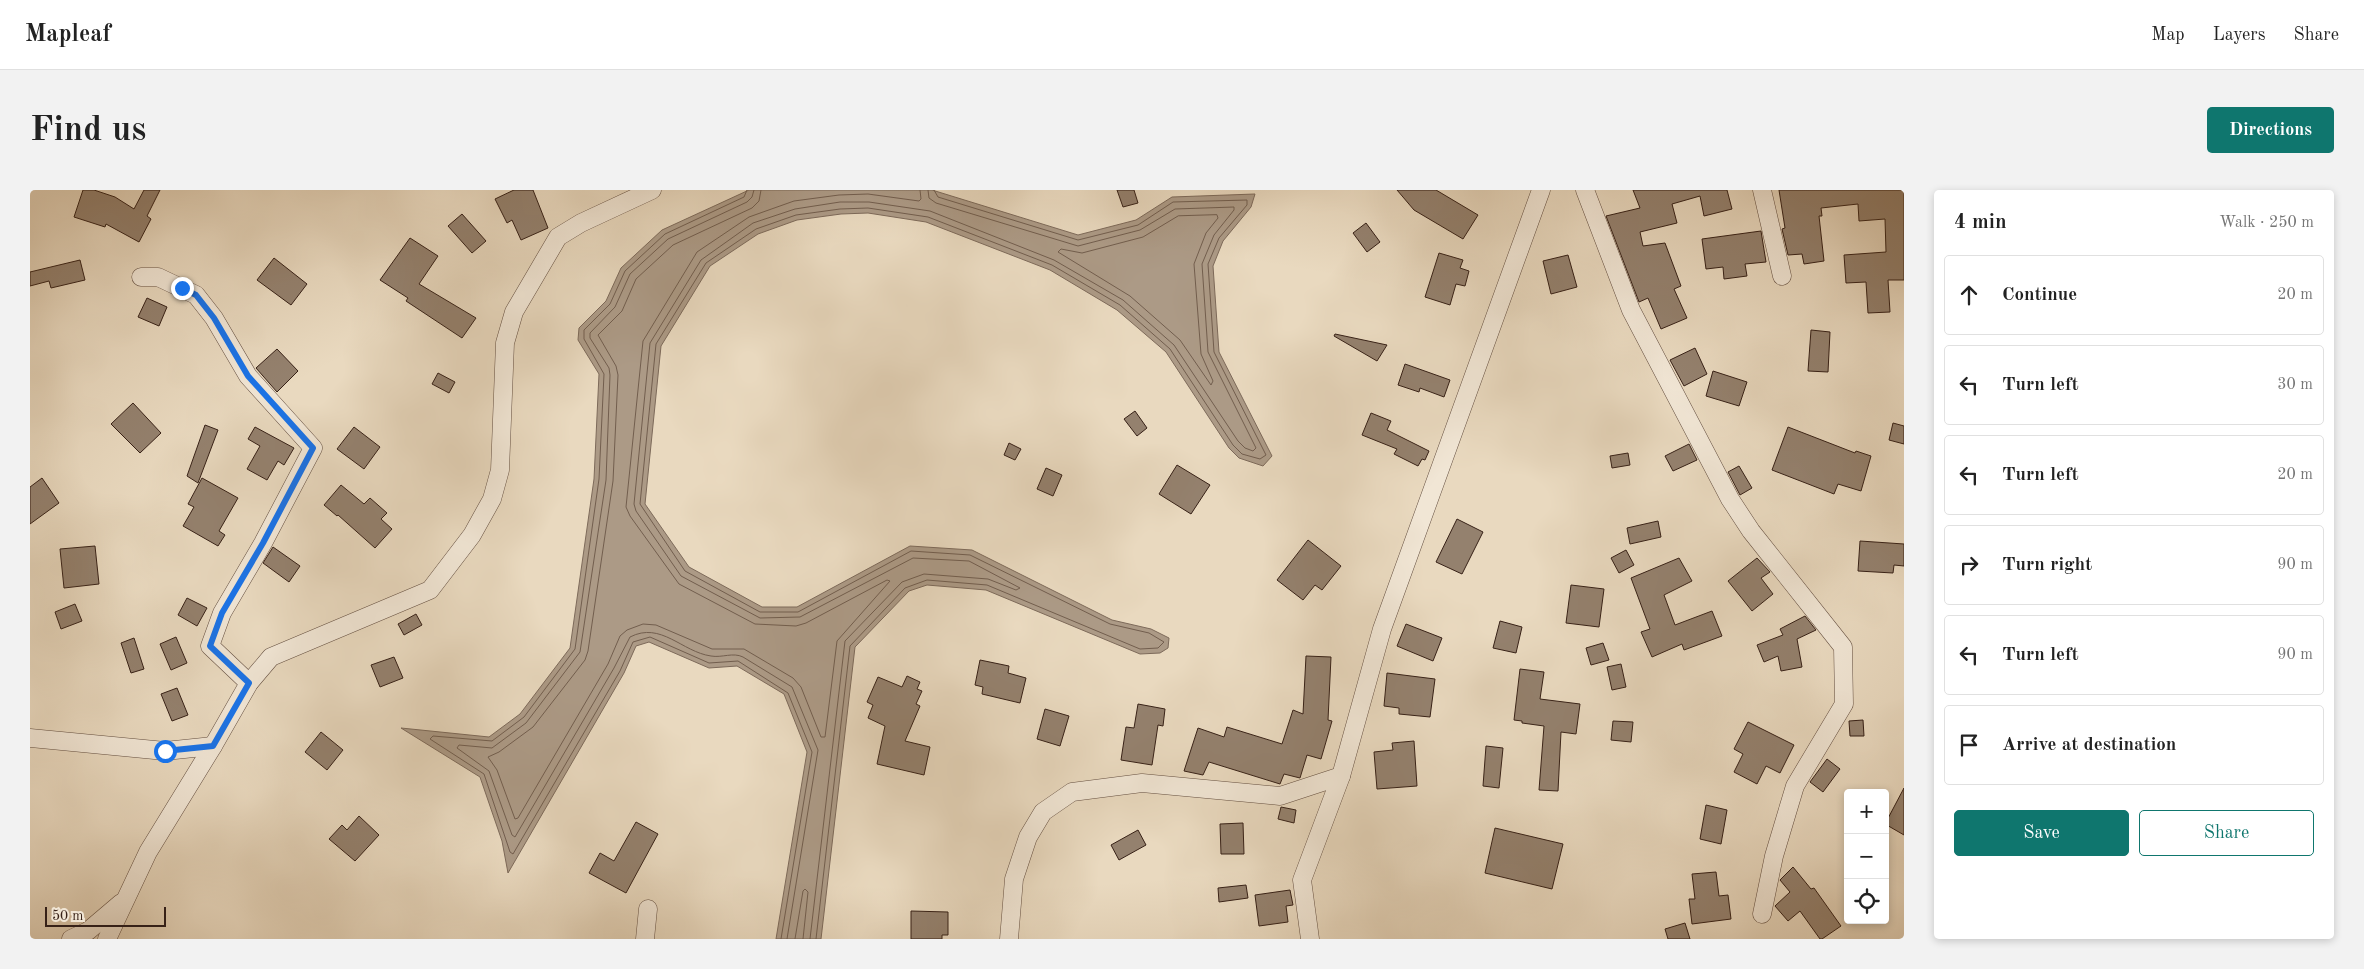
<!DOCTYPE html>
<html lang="en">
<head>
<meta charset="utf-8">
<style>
  :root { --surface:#fff; --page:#f2f2f2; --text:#222; --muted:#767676; --line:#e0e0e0; --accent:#0f766e }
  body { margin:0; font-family:"Old Standard TT",serif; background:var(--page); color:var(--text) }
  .controls { position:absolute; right:15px; bottom:15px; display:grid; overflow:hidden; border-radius:5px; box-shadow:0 2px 8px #0003 }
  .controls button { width:45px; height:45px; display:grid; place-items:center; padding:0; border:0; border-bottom:1px solid var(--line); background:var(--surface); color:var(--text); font:25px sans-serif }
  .scale { position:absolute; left:15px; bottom:12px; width:121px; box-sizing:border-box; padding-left:5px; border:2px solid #372117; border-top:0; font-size:14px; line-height:18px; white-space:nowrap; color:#372117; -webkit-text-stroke:4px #f1e6d5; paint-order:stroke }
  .stop { position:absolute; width:15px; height:15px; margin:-11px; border:4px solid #1a73e8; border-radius:50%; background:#fff }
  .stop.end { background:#1a73e8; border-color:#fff; box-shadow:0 1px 5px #0008 }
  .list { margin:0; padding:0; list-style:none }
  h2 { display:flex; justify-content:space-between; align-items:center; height:65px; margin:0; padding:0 20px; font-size:21px }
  h2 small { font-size:16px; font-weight:400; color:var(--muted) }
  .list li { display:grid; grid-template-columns:32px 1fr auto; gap:15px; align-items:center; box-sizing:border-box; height:80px; margin:0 10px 10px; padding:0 10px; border:1px solid var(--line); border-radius:5px }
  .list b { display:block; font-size:19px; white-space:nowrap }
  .list em { font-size:16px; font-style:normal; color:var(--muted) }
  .actions { display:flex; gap:10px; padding:15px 20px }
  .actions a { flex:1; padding:11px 0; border:1px solid var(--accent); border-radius:5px; text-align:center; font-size:18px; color:var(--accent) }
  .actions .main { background:var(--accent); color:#fff }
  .icon { flex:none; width:28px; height:28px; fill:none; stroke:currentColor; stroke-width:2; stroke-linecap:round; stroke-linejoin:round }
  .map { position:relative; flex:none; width:1874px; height:749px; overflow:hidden; border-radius:5px }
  header { display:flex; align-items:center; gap:30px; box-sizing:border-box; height:70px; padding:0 25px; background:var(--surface); border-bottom:1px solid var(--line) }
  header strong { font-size:24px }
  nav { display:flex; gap:28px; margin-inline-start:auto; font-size:18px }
  .intro { display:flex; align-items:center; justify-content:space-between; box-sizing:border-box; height:120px; padding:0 30px }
  h1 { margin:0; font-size:35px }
  .button { padding:12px 22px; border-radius:5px; background:var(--accent); color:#fff; font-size:18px; font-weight:700 }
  main { display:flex; gap:30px; padding:0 30px }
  aside { flex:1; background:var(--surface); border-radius:5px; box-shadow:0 2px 8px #0003 }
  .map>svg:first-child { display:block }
</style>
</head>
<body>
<header>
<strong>Mapleaf</strong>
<nav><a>Map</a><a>Layers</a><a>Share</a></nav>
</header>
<div class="intro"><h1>Find us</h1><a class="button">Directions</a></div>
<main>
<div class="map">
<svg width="1874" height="749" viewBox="0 0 1874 749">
  <rect width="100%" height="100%" fill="#e9d9bf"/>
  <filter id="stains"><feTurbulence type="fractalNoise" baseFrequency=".004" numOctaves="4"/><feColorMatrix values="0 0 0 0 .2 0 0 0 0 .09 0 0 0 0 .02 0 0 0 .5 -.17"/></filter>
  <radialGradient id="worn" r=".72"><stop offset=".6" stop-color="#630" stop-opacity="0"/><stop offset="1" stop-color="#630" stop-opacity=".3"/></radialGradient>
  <!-- water -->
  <path fill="#ac9a86" stroke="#7d6a5a" d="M 719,0 L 902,0 L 1048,45 L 1106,30 L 1142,7 L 1225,4 L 1221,17 L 1193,51 L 1183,76 L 1189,162 L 1242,266 L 1233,276 L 1209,268 L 1199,258 L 1136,162 L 1087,120 L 1020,80 L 896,32 L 838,23 L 811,24 L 767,30 L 728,44 L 680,76 L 631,156 L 615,314 L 659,377 L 732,417 L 767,417 L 880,356 L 942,360 L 1082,430 L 1121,439 L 1139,448 L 1138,458 L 1130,463 L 1110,464 L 956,400 L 897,395 L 879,401 L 825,457 L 791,749 L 746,749 L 777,562 L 754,504 L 707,476 L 679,478 L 619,452 L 606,456 L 594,483 L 478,683 L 472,651 L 450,587 L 371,538 L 459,547 L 490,524 L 540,458 L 564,289 L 569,184 L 548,150 L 549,138 L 576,111 L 591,78 L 632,40 Z"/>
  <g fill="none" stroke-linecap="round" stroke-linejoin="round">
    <!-- shore -->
    <g stroke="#725e4e" stroke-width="1">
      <path d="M 717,0 L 714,7 L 635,44 L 595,81 L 580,114 L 554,140 L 554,149 L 574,184 L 569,289 L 545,459 L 494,527 L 462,551 L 403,546 L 400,549 L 454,584 L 480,662 L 483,664 L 590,481 L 603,452 L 620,447 L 679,473 L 708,471 L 758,503 L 782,562 L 751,749"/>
      <path d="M 724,0 L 722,7 L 717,12 L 638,49 L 600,84 L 585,117 L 560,143 L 560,148 L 579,178 L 580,185 L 576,290 L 550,462 L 496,533 L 462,558 L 429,555 L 427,558 L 459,581 L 482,645 L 485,647 L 584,478 L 600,447 C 631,431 652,462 681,466 C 692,468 703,462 713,467 L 762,497 L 788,560 L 757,749"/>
      <path d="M 731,0 L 729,11 L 722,18 L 643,55 L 606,89 L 592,121 L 568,145 L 586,176 L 588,185 L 583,291 L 558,461 L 555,470 L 503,537 L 469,562 L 458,567 L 467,580 L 485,629 L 488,628 L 578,474 L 590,446 L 597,440 L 613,434 L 626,435 L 682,459 L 714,459 L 763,488 L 771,497 L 791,547 L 795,547 L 807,451 L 860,391 L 857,390 L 776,433 L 766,436 L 725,434 L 649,394 L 600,326 L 596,317 L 613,151 L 667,62 L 719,27 L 764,11 L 809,5 L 838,4 L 889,11 L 891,9 L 890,0"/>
      <path d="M 1187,25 L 1188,28 L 1176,43 L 1164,74 L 1171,164 L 1183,191 L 1181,195 L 1150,150 L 1100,106 L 1028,62 L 1031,59 L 1052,63 L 1113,47 L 1148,26 Z"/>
      <path d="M 765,749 L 773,701 L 775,699 L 778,702 L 773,749"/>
      <path d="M 780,749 L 815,451 L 872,392 L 894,384 L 958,389 L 986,400 L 990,398 L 939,371 L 883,368 L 770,427 L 730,428 L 651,386 L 606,321 L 604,314 L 620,153 L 671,70 L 723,33 L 765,19 L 810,12 L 839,12 L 900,21 L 1024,70 L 1093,110 L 1144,155 L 1208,251 L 1215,258 L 1223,261 L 1226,258 L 1178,162 L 1172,74 L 1184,45 L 1204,20 L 1204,17 L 1145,19 L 1110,40 L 1048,56 L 906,13 L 899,8 L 898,0"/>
      <path d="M 786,749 L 820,456 L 875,398 L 897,390 L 957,395 L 1110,459 L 1128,458 L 1134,452 L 1119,443 L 1080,434 L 940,365 L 881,361 L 768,422 L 730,422 L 655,381 L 610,314 L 626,154 L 676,73 L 726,39 L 766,25 L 810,19 L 838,18 L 898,27 L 1022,75 L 1090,115 L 1140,159 L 1203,255 L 1212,264 L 1230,269 L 1236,265 L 1184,162 L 1178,74 L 1189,48 L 1217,15 L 1217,10 L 1143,12 L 1108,35 L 1048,50 L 908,7 L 904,0"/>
    </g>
  </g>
  <!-- building -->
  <g fill="#94816e" stroke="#372117">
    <path d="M 53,0 L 64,0 L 85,7 L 104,19 L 114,0 L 130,0 L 117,26 L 121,29 L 109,52 L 76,34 L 75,37 L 44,27 Z"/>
    <path d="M 484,0 L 503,0 L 518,38 L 491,50 L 482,30 L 477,33 L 465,9 Z"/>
    <path d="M 1087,0 L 1104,0 L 1108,13 L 1093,17 Z"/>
    <path d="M 1367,0 L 1406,0 L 1448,25 L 1433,49 L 1384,20 Z"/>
    <path d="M 1603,0 L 1697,0 L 1702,19 L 1674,26 L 1670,6 L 1642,14 L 1647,33 L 1610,42 L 1613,56 L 1635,53 L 1651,96 L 1644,99 L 1657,128 L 1631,139 L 1618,108 L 1609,112 L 1576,26 L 1610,18 Z"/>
    <path d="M 1749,0 L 1874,0 L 1874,90 L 1858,90 L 1860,122 L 1838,123 L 1836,92 L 1816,93 L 1814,65 L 1856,62 L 1855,29 L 1829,31 L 1828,14 L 1791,18 L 1792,26 L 1789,26 L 1794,71 L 1774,74 L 1772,64 L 1758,65 L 1752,39 L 1755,38 Z"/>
    <path d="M 432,24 L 456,51 L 442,63 L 418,36 Z"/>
    <path d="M 1336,33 L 1350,52 L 1337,62 L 1323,43 Z"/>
    <path d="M 1731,41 L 1736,72 L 1715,74 L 1717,86 L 1694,89 L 1693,77 L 1676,79 L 1672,49 Z"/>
    <path d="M 380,48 L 408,66 L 389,94 L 446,128 L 432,148 L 376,111 L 378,108 L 350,90 Z"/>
    <path d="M 1409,63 L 1433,70 L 1430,78 L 1439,81 L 1435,96 L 1426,94 L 1420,115 L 1395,107 Z"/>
    <path d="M 1538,65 L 1547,97 L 1521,104 L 1513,71 Z"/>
    <path d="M 244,68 L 277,94 L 261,115 L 227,90 Z"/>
    <path d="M 50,70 L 55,90 L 21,98 L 19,91 L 0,96 L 0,82 Z"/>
    <path d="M 117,108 L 137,117 L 129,136 L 108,127 Z"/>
    <path d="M 1781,140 L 1800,142 L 1798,182 L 1778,181 Z"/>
    <path d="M 1305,144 L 1357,155 L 1347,171 L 1304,146 Z"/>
    <path d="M 1665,158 L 1677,184 L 1654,196 L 1640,170 Z"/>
    <path d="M 247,159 L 268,181 L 247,202 L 226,178 Z"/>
    <path d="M 1375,174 L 1420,190 L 1414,207 L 1390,198 L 1389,202 L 1368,195 Z"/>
    <path d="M 1683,181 L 1717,192 L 1709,216 L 1676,206 Z"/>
    <path d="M 408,183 L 425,192 L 419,203 L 402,194 Z"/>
    <path d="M 103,213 L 131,243 L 110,263 L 81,234 Z"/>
    <path d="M 1105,221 L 1117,238 L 1107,246 L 1094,229 Z"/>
    <path d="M 1341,223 L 1361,231 L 1357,240 L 1399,261 L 1395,270 L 1392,269 L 1388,276 L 1364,264 L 1367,259 L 1332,245 Z"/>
    <path d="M 1863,233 L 1874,236 L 1874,254 L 1859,250 Z"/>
    <path d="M 175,235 L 188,240 L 168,293 L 157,286 Z"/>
    <path d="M 225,237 L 264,258 L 254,275 L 248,271 L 237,290 L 217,279 L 230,256 L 218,249 Z"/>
    <path d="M 324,237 L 350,257 L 334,279 L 307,259 Z"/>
    <path d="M 1758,237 L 1825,263 L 1826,261 L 1841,266 L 1831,301 L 1808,294 L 1804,304 L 1742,280 Z"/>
    <path d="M 979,253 L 991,259 L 985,270 L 974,265 Z"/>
    <path d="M 1659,254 L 1667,270 L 1643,281 L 1635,266 Z"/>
    <path d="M 1598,263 L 1600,275 L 1582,278 L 1580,266 Z"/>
    <path d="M 1147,275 L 1180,295 L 1161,324 L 1129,304 Z"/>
    <path d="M 1709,276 L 1722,298 L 1710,305 L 1698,282 Z"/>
    <path d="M 1016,278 L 1032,285 L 1023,306 L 1007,299 Z"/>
    <path d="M 12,288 L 29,313 L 0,334 L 0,297 Z"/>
    <path d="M 172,288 L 208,308 L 189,341 L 195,345 L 188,356 L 153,336 L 164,317 L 158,314 Z"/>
    <path d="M 311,295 L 334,314 L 340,308 L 357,323 L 351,329 L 362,339 L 345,358 L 308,325 L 307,326 L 294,315 Z"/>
    <path d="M 1427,329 L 1453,342 L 1432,384 L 1406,372 Z"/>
    <path d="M 1628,331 L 1631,347 L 1600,354 L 1597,338 Z"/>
    <path d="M 1278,350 L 1311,376 L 1292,400 L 1285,395 L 1273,410 L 1247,390 Z"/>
    <path d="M 1830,351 L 1874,354 L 1874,376 L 1864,375 L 1863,383 L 1828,381 Z"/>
    <path d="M 65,356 L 69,394 L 34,398 L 30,359 Z"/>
    <path d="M 243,357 L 270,376 L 259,392 L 233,373 Z"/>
    <path d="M 1596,360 L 1604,375 L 1589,383 L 1581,368 Z"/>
    <path d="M 1649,368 L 1662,391 L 1634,405 L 1645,435 L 1682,421 L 1692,446 L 1654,460 L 1652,454 L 1622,467 L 1611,442 L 1620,439 L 1601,388 Z"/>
    <path d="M 1727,368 L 1740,382 L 1731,388 L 1743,404 L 1722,421 L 1698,391 Z"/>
    <path d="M 1541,395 L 1574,399 L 1569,437 L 1536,433 Z"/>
    <path d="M 157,408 L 177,418 L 167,436 L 148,425 Z"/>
    <path d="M 45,414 L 52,431 L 31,439 L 25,422 Z"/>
    <path d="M 386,424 L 392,435 L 374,445 L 368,434 Z"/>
    <path d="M 1775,426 L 1786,440 L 1767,449 L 1772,477 L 1751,481 L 1748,466 L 1734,472 L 1727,455 L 1753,445 L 1750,439 Z"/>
    <path d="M 1470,431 L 1492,437 L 1486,463 L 1463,458 Z"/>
    <path d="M 1376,434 L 1412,448 L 1403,471 L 1367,456 Z"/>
    <path d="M 146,447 L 157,473 L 141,480 L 130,454 Z"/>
    <path d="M 104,448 L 114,479 L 101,483 L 91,453 Z"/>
    <path d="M 1573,453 L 1579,470 L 1561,475 L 1556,458 Z"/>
    <path d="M 1276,466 L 1301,467 L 1298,530 L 1302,531 L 1291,569 L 1277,565 L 1270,588 L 1254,584 L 1250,594 L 1179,572 L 1173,585 L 1154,581 L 1168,538 L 1194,547 L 1197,537 L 1252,554 L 1263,520 L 1273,524 Z"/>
    <path d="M 364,467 L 373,488 L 350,497 L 341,475 Z"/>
    <path d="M 950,470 L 979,476 L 978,483 L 996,488 L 990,513 L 952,504 L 953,497 L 945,495 Z"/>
    <path d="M 1591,474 L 1596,497 L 1582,500 L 1577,477 Z"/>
    <path d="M 1490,479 L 1514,482 L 1510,509 L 1550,514 L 1546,544 L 1531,542 L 1528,601 L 1509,600 L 1514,536 L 1492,533 L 1492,531 L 1484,530 Z"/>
    <path d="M 1357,483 L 1405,489 L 1400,527 L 1369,524 L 1369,518 L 1354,516 Z"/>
    <path d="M 877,486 L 890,492 L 887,499 L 892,501 L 886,514 L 890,516 L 875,551 L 900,557 L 894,585 L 847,574 L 855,536 L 838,528 L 843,515 L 837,512 L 848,487 L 872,497 Z"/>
    <path d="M 147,498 L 158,525 L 142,531 L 131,504 Z"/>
    <path d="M 1108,514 L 1135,519 L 1133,536 L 1128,535 L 1122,575 L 1091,570 L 1096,537 L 1104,538 Z"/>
    <path d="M 1015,519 L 1039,526 L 1030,556 L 1007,549 Z"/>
    <path d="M 1833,530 L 1834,546 L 1820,546 L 1819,531 Z"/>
    <path d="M 1583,531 L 1603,532 L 1601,552 L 1581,550 Z"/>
    <path d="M 1718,532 L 1764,555 L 1750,583 L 1736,576 L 1727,594 L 1704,582 L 1713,564 L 1704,559 Z"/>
    <path d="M 291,542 L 313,560 L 297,580 L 275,562 Z"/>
    <path d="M 1384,551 L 1387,596 L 1347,599 L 1344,562 L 1363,560 L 1362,553 Z"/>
    <path d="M 1456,556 L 1473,558 L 1469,598 L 1453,596 Z"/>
    <path d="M 1797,569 L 1810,579 L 1793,602 L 1780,592 Z"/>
    <path d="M 1874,598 L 1874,645 L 1855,634 Z"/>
    <path d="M 1676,615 L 1697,620 L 1691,654 L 1670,649 Z"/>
    <path d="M 1251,617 L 1266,620 L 1264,633 L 1248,629 Z"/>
    <path d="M 329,626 L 349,645 L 325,671 L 299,649 L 312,635 L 317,640 Z"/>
    <path d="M 606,632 L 628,644 L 596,703 L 559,683 L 570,663 L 584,671 Z"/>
    <path d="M 1213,633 L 1214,664 L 1191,664 L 1190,634 Z"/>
    <path d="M 1465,638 L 1533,654 L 1522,699 L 1455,683 Z"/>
    <path d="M 1108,640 L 1116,655 L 1089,670 L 1081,655 Z"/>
    <path d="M 1763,677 L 1781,699 L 1784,698 L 1811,736 L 1792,749 L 1790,749 L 1770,721 L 1758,731 L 1745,716 L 1760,702 L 1750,690 Z"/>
    <path d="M 1686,682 L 1689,706 L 1698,705 L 1701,729 L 1662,734 L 1659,709 L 1665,709 L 1662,684 Z"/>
    <path d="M 1216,695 L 1218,708 L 1189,712 L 1188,698 Z"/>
    <path d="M 1260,700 L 1263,715 L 1256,716 L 1258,732 L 1229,736 L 1225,705 Z"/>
    <path d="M 881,721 L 918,722 L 918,745 L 912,745 L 912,749 L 881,749 Z"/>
    <path d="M 1655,733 L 1660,749 L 1638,749 L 1635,739 Z"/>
  </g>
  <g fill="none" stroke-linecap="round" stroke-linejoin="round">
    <!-- street casing -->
    <g stroke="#644f41" stroke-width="19">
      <g id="street">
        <path d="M 1555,0 L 1601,120 L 1700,309 L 1721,341 L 1813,457 L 1814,514 L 1765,596 L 1744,666 L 1732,724"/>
        <path d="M 1732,0 L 1752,86"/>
        <path d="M 111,87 L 128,87 L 166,105 L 184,128 L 218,186 L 283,258 L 233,353 L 192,423 L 180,456 L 219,493"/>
        <path d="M 0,548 L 135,561 L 183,556"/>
        <path d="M 41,749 L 58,741 L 91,713"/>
        <path d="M 77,749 L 118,662 L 183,556 L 219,493 L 241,467 L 400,400 L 442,345 L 462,309 L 470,280 L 475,153 L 484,122 L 528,47 L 551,33 L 622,0"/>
        <path d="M 615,749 L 618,719"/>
        <path d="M 979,749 L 984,689 L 998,647 L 1013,622 L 1042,602 L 1112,593 L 1250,606 L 1311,586"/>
        <path d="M 1280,749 L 1272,690 L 1311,586 L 1352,439 L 1511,0"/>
      </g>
    </g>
    <!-- street -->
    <use href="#street" stroke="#f1e6d5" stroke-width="18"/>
  </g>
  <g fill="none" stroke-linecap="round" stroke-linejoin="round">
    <!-- route -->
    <path stroke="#1a73e8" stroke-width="6" d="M 135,561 L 183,556 L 219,493 L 180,456 L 192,423 L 233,353 L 283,258 L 218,186 L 184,128 L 166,105 L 152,98"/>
  </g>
  <rect width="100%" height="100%" filter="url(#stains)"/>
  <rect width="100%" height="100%" fill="url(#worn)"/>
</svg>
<div class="controls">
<button>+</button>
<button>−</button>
<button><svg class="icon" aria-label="locate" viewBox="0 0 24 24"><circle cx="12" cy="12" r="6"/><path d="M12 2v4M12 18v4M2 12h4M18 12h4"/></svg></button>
</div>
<div class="scale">50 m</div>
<div class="stop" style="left:135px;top:561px"></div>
<div class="stop end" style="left:152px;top:98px"></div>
</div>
<aside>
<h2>4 min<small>Walk · 250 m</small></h2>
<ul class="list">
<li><svg class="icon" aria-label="ahead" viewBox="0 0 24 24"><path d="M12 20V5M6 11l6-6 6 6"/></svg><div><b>Continue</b></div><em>20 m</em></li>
<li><svg class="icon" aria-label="left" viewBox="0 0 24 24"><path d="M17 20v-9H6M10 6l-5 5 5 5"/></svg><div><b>Turn left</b></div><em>30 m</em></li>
<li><svg class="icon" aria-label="left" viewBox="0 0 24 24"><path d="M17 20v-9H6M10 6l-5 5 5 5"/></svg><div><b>Turn left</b></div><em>20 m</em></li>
<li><svg class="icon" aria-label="right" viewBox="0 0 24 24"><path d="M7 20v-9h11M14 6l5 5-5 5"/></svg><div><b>Turn right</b></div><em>90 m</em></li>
<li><svg class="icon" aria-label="left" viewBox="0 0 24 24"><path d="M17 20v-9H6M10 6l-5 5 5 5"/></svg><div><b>Turn left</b></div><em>90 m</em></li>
<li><svg class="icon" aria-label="arrive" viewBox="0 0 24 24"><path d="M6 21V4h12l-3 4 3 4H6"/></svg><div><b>Arrive at destination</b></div></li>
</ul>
<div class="actions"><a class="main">Save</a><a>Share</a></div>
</aside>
</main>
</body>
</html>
